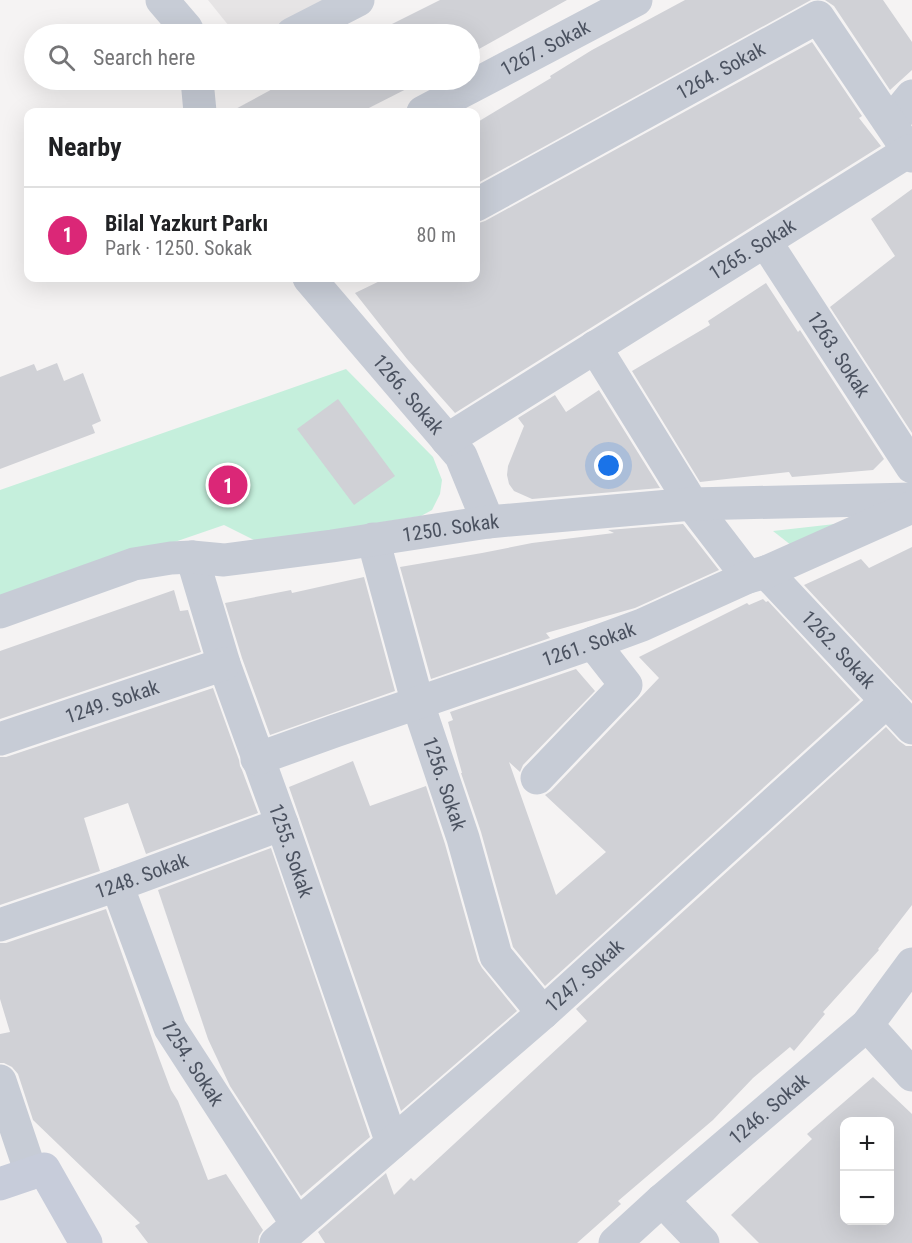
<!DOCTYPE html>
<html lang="en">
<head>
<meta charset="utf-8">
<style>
  :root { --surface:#fff; --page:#f2f2f2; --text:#202124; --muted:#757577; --line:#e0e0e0; --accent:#db2777 }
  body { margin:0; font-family:"Roboto Condensed",sans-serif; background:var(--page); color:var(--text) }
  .controls { position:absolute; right:18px; bottom:18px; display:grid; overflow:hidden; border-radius:12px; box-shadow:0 6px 24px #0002 }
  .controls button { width:54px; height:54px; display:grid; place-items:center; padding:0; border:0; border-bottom:2px solid var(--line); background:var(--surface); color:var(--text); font:30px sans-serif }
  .you { position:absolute; left:609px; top:466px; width:21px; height:21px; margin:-15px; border:4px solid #fff; border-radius:50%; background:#1a73e8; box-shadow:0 0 0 9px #1a73e833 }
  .badge { display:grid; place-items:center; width:39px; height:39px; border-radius:50%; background:var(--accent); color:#fff; font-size:20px; font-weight:700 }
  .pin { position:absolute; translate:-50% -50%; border:3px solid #fff; box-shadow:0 2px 6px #0006 }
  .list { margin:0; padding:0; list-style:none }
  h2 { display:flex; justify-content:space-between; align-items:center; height:78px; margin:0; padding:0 24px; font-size:26px }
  h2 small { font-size:20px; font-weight:400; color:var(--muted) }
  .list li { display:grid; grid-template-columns:39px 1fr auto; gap:18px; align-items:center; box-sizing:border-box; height:96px; padding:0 24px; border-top:2px solid var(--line) }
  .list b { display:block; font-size:22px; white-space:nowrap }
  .list p { margin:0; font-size:20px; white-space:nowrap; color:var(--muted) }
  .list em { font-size:20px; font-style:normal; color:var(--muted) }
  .icon { flex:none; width:33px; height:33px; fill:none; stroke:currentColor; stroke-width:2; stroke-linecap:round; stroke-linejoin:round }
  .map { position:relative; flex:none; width:912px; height:1243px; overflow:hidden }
  .search { position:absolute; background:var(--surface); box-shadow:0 6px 24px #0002; left:24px; top:24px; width:456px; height:66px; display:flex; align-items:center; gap:15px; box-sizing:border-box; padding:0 21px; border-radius:33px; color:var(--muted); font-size:22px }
  .panel { position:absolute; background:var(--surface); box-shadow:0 6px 24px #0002; left:24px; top:108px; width:456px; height:174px; border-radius:12px }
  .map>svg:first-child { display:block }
</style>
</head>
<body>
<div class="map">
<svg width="912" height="1243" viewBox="0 0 912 1243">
  <rect width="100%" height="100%" fill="#f5f3f3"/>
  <!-- education -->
  <path fill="#e6e4e5" d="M 208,0 L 327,0 L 268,34 L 242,34 L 233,31 Z"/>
  <!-- green -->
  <g fill="#c5efdc">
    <path d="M 346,369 L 433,457 L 442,480 L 440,494 L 432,510 L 421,516 L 258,542 L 224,525 L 0,602 L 0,490 Z"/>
    <path d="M 835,524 L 796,549 L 773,531 Z"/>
  </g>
  <!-- building -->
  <g fill="#d0d1d6" fill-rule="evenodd">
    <path d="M 440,0 L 567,0 L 470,54 L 470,34 L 372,34 Z"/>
    <path d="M 685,0 L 811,0 L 476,184 L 476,123 L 551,78 L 550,76 L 592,50 Z"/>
    <path d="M 825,0 L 883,0 L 912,42 L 912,70 L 890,90 L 834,6 Z"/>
    <path d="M 812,42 L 862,116 L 859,118 L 881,146 L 455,413 L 407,359 L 355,293 L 386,278 L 476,278 L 476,224 L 485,221 Z"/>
    <path d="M 289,80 L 424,80 L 361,112 L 230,112 Z"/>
    <path d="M 912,189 L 912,433 L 830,307 L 895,256 L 871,219 Z"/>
    <path d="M 766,283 L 798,332 L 800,330 L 884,459 L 873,470 L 792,477 L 789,472 L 700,482 L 632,371 L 710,325 L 708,321 Z"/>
    <path d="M 57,363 L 64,381 L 83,373 L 101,421 L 92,425 L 95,433 L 0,469 L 0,377 L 34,364 L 37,371 Z"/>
    <path d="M 599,390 L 660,488 L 532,499 L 514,491 L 509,484 L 507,475 L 508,466 L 524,426 L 518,418 L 555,395 L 566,412 Z"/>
    <path d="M 338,399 L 395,476 L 354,505 L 297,429 Z"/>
    <path d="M 683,524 L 719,570 L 635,608 L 546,633 L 550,638 L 431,679 L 400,567 L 482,553 L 532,543 L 614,533 L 608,530 Z"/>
    <path d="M 912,547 L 912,701 L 804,585 L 861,559 L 869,568 Z"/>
    <path d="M 364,577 L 395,691 L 270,735 L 242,658 L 225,603 L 291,590 L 292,593 Z"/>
    <path d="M 174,590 L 180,611 L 188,610 L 201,652 L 0,719 L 0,651 Z"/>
    <path d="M 763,599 L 766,602 L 768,601 L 860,700 L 545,986 L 513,947 L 481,832 L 461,773 L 462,773 L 448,722 L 453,720 L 450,712 L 576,669 L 595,691 L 523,765 L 520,772 L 509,762 L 556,895 L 606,852 L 545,795 L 551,791 L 659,678 L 639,657 L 747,603 L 749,605 Z"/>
    <path d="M 213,688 L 239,760 L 240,766 L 242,770 L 258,813 L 146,854 L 128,803 L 84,818 L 100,871 L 0,905 L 0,757 L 6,757 Z"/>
    <path d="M 886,727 L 899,741 L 906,746 L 912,746 L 912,905 L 878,949 L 879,950 L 823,1012 L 825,1014 L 794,1051 L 790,1047 L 753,1078 L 713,1120 L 618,1201 L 621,1204 L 577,1243 L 325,1243 L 318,1232 L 386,1173 L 394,1195 L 411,1178 L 414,1181 L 587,1021 L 576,1009 Z"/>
    <path d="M 353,761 L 370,806 L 426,786 L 445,844 L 478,961 L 482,968 L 517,1011 L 401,1111 L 289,787 Z"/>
    <path d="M 271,848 L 370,1137 L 301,1196 L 230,1086 L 208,1039 L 158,890 Z"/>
    <path d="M 106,909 L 159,1058 L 171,1090 L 178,1101 L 208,1180 L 226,1174 L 263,1230 L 259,1236 L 258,1243 L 148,1243 L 135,1226 L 140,1223 L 33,1120 L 18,1074 L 12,1067 L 4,1063 L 0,1063 L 0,1034 L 10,1032 L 0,999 L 0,943 L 6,943 Z"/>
    <path d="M 873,1077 L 912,1114 L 912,1243 L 759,1243 L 731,1215 L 812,1139 L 807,1134 ZM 844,1122 L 890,1122 L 890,1221 L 844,1221 Z"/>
  </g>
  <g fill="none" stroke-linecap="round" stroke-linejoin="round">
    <!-- street -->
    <g stroke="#c7ccd6" stroke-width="33">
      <path d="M 162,0 L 186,28 L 189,34"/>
      <path d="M 292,34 L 358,0"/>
      <path d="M 197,80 L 200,112"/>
      <path id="s1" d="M 423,112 L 636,0"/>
      <path d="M 892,125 L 903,107 L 912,96"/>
      <path id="s2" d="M 476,205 L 818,17 L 912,156"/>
      <path id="s3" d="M 765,241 L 912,467"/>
      <path id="s4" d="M 309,278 L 461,456 L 488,522"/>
      <path d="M 595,347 L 692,504 L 748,577"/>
      <path id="s5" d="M 447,440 L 909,151"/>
      <path id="s6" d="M 373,539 L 418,704 L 463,838 L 496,956 L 543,1013"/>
      <path id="s7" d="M 192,557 L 224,664 L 282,824 L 392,1143"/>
      <path id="s8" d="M 766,572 L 912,728"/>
      <path id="s9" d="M 0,612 L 134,564 L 171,558 L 192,557 L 224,560 L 332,546 L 488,522 L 692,504 L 912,499"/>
      <path id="s10" d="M 0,739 L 224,664"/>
      <path id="s11" d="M 257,759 L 335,731 L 593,643 L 642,625 L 748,577 L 766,572 L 912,507"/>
      <path d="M 537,778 L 626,685 L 593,643"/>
      <path id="s12" d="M 117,885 L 170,1028 L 297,1224"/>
      <path id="s13" d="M 0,925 L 117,885 L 282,824"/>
      <path d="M 867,1025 L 912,1075"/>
      <path d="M 0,1081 L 31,1173"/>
      <path d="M 662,1200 L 703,1243"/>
      <path id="s14" d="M 276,1243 L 543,1013 L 887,701"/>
      <path id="s15" d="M 615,1243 L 662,1200 L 867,1025 L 912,964"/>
    </g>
    <!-- secondary -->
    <path stroke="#c7ccda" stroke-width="33" d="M 0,1184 L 44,1169 L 86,1243"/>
  </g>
  <g text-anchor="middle" stroke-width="4.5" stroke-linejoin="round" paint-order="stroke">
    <!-- street labels -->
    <g font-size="20" fill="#4b5260" stroke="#fff">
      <text dy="7" stroke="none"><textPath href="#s1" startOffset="138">1267. Sokak</textPath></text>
      <text dy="7" stroke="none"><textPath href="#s2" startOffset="279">1264. Sokak</textPath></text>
      <text dy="7" stroke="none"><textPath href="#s5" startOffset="360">1265. Sokak</textPath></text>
      <text dy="7" stroke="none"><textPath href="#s3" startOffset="135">1263. Sokak</textPath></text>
      <text dy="7" stroke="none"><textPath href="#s4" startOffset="153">1266. Sokak</textPath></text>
      <text dy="7" stroke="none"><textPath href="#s9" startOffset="462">1250. Sokak</textPath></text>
      <text dy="7" stroke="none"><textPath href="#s11" startOffset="351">1261. Sokak</textPath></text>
      <text dy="7" stroke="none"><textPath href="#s8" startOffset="106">1262. Sokak</textPath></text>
      <text dy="7" stroke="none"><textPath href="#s10" startOffset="118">1249. Sokak</textPath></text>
      <text dy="7" stroke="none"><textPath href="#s6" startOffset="255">1256. Sokak</textPath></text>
      <text dy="7" stroke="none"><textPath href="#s7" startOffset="310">1255. Sokak</textPath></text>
      <text dy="7" stroke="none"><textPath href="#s13" startOffset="150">1248. Sokak</textPath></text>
      <text dy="7" stroke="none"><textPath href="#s14" startOffset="408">1247. Sokak</textPath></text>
      <text dy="7" stroke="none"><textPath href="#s12" startOffset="194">1254. Sokak</textPath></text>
      <text dy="7" stroke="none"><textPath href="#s15" startOffset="204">1246. Sokak</textPath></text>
    </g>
  </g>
</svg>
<div class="controls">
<button>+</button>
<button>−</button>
</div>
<div class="you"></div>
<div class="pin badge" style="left:228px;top:485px">1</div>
<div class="search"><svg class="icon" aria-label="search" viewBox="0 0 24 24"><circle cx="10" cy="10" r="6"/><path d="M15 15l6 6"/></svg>Search here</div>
<section class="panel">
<h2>Nearby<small></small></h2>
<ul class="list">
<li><span class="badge">1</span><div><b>Bilal Yazkurt Parkı</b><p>Park · 1250. Sokak</p></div><em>80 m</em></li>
</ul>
</section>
</div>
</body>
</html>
